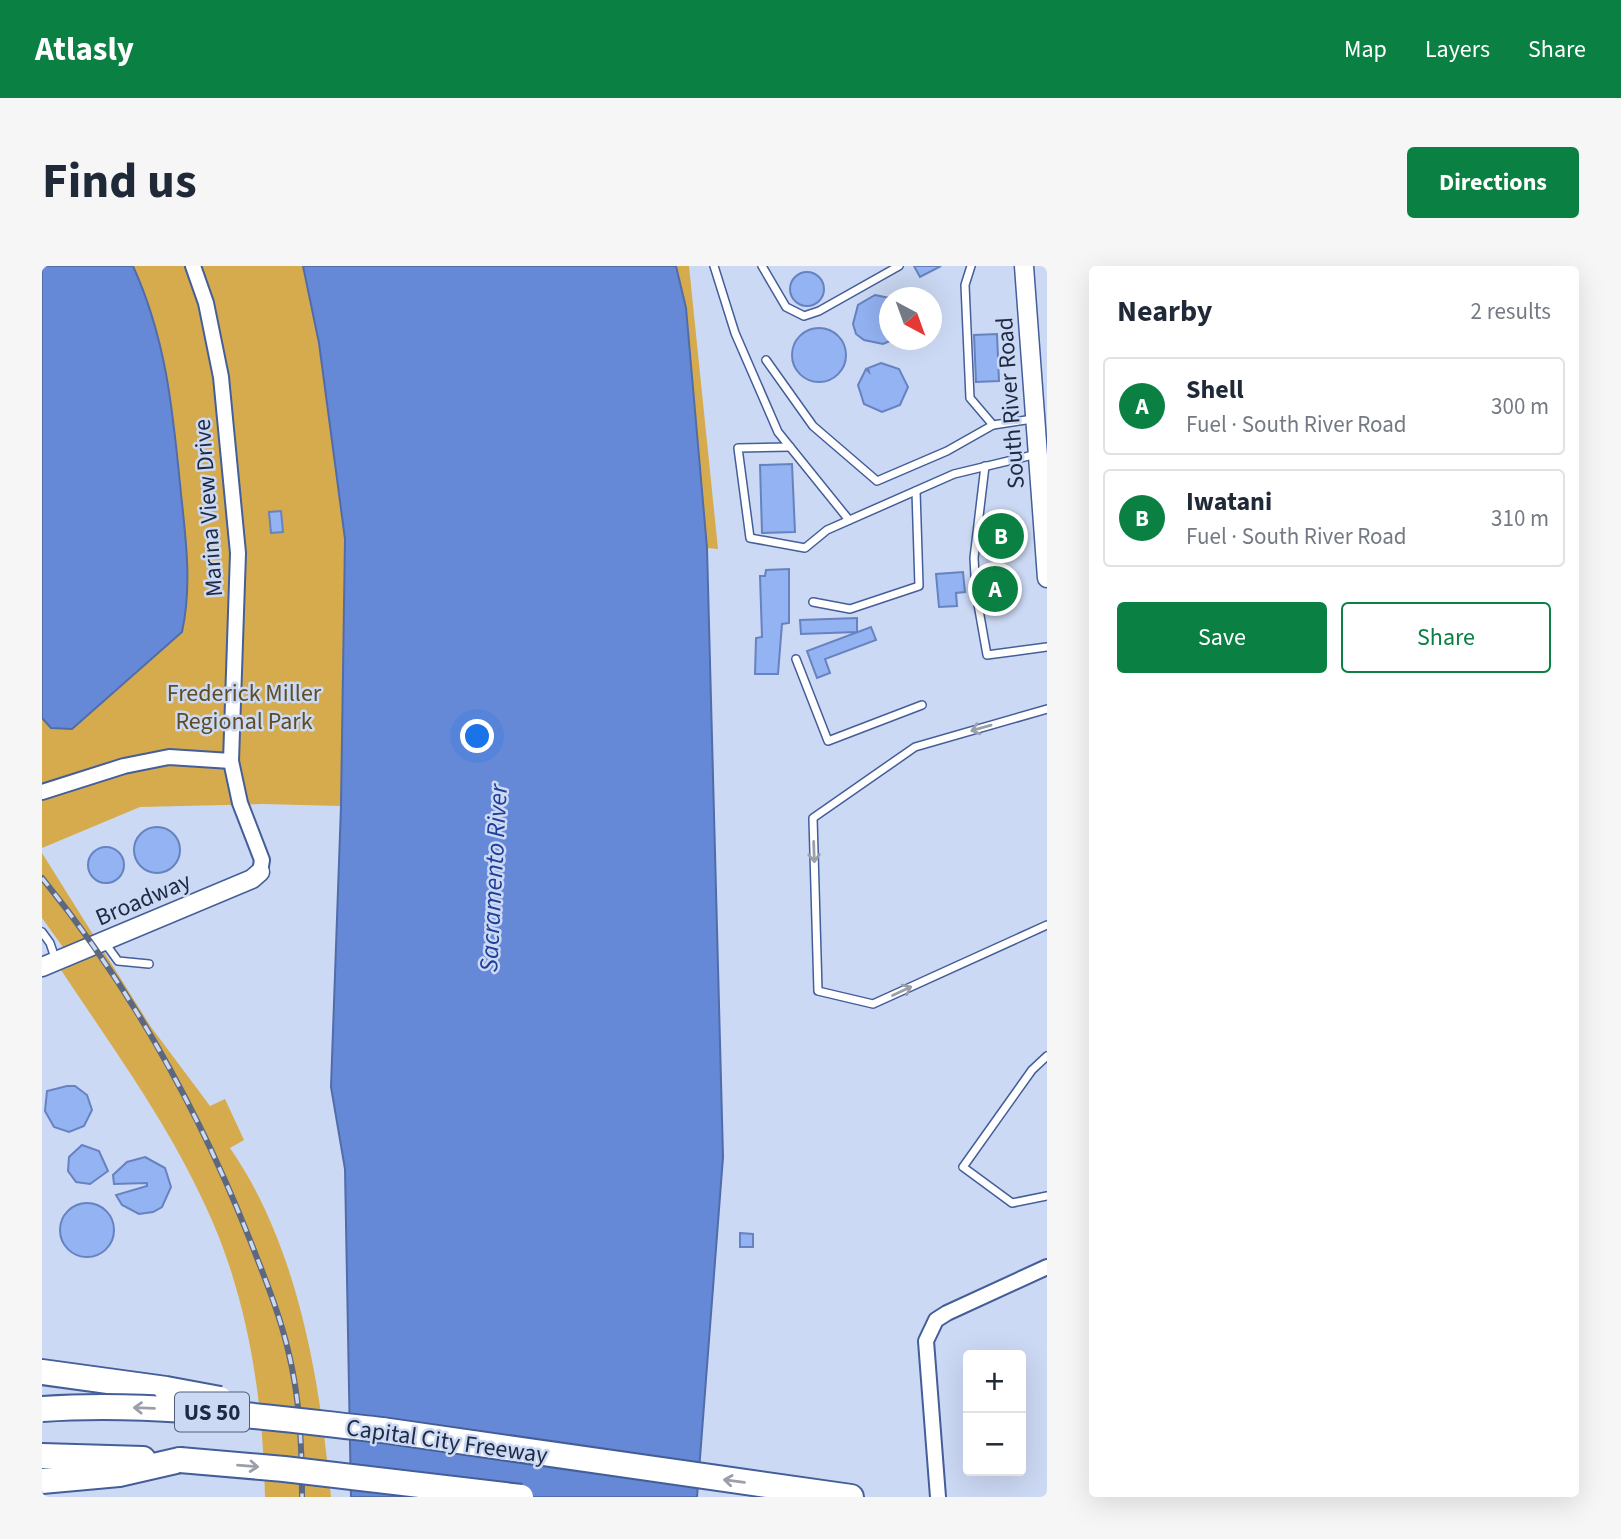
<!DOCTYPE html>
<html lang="en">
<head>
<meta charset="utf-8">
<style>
  :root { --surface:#fff; --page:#f6f6f7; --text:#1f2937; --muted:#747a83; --line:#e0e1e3; --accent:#0b8043 }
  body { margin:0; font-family:"Source Sans 3",sans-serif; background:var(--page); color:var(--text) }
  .controls { position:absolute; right:21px; bottom:21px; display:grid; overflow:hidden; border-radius:7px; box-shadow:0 7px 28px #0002 }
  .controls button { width:63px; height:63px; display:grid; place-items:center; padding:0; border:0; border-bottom:2px solid var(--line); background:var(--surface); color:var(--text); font:35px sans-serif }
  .compass { position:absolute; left:837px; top:21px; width:63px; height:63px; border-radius:50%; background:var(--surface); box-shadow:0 7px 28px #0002; rotate:139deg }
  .you { position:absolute; left:436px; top:471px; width:24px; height:24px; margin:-18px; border:5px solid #fff; border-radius:50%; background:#1a73e8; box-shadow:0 0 0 10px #1a73e833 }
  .badge { display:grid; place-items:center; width:46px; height:46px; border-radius:50%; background:var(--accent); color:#fff; font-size:23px; font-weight:700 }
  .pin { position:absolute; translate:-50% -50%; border:4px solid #fff; box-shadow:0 2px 7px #0006 }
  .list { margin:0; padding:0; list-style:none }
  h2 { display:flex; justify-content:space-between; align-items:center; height:91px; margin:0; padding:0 28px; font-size:30px }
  h2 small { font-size:23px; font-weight:400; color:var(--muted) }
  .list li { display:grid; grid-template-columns:46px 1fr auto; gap:21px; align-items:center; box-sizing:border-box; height:98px; margin:0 14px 14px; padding:0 14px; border:2px solid var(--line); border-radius:7px }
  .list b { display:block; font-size:26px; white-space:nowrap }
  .list p { margin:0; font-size:23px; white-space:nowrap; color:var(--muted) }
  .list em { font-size:23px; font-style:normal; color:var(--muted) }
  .actions { display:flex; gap:14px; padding:21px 28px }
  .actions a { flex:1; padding:16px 0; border:2px solid var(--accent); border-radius:7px; text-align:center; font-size:24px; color:var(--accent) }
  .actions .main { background:var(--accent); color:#fff }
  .map { position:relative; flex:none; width:1005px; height:1231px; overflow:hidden; border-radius:7px }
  header { display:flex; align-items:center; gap:42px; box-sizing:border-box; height:98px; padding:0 35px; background:var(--accent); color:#fff }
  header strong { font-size:33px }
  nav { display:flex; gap:38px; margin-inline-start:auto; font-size:24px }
  .intro { display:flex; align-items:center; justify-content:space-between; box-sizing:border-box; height:168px; padding:0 42px }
  h1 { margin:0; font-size:49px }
  .button { padding:18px 32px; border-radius:7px; background:var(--accent); color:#fff; font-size:24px; font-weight:700 }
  main { display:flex; gap:42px; padding:0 42px }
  aside { flex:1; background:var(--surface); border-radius:7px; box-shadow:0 7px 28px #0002 }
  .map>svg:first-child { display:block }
</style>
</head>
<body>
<header>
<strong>Atlasly</strong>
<nav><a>Map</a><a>Layers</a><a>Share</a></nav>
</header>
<div class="intro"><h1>Find us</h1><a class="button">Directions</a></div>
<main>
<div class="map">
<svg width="1005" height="1231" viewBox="0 0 1005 1231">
  <rect width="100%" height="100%" fill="#ccd9f4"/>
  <!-- green -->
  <g fill="#d5ab4e">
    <path d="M 91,0 L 261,0 L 277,77 L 303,273 L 299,540 L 220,538 L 98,541 L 0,582 L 0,452 L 9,462 L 30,463 L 140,366 C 150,320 144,274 139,228 C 131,147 125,75 91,0 Z"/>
    <path d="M 634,0 L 647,0 L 676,283 L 665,282 L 644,42 Z"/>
    <path d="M 0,587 L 109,761 L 168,840 L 183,833 L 202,874 L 188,882 C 256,980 278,1114 289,1231 L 223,1231 C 221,1132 206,1031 164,941 C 126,857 70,781 19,704 L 25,702 L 23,684 L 0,652 Z"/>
  </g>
  <!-- water -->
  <g fill="#6689d7" stroke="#506caa" stroke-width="2">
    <path d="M 0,0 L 91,0 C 125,75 131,147 139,228 C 144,274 150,320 140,366 L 30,463 L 9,462 L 0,452 Z"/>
    <path d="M 261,0 L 634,0 L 644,42 L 665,282 L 681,891 L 655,1231 L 309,1231 L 303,903 L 289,821 L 299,540 L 303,273 L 277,77 Z"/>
  </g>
  <!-- building -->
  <g fill="#94b3f3" stroke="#6682c0" stroke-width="2">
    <path d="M 872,0 L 899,0 L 878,11 Z"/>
    <circle cx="765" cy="23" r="17"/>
    <path d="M 833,29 L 848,32 L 848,75 L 841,78 L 822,74 L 814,68 L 811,58 L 816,39 Z"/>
    <circle cx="777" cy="89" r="27"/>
    <path d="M 955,68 L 957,115 L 934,116 L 932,69 Z"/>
    <path d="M 839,97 L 857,103 L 866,121 L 858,139 L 840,146 L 822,138 L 816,119 L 824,103 L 827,106 L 826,102 Z"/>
    <path d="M 750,198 L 753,266 L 720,267 L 718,199 Z"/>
    <path d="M 239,245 L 241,266 L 229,267 L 227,246 Z"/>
    <path d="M 747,303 L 747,357 L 740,358 L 736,408 L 713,408 L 714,372 L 720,371 L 718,310 L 723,310 L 724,304 Z"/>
    <path d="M 921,306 L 923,326 L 914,327 L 915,340 L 897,341 L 894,308 Z"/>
    <path d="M 815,352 L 815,366 L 759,368 L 758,354 Z"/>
    <path d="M 829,361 L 834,374 L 783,393 L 788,407 L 775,412 L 765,385 Z"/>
    <circle cx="115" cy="584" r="23"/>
    <circle cx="64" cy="599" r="18"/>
    <path d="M 25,820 L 33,820 L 45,829 L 50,844 L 42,860 L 27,866 L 12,861 L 3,845 L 5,825 Z"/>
    <path d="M 40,879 L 57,885 L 66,905 L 48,918 L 34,916 L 26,905 L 27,891 Z"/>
    <path d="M 103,891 L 123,902 L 129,921 L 120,941 L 111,946 L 97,948 L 80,939 L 74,929 L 105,920 L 105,917 L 72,918 L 71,909 L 85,896 Z"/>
    <circle cx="45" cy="964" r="27"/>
    <path d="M 698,967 L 711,968 L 711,981 L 698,981 Z"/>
  </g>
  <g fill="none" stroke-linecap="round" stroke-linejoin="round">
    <!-- service casing -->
    <g stroke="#445e99" stroke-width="10">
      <g id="service">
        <path d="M 672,0 L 693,67 L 736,166 L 807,254"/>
        <path d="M 720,0 L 744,41 L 762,50 L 777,45 L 857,0"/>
        <path d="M 929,0 L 923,19 L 928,132 L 951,159 L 991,153"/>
        <path d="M 724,94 L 771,160 L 835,215 L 905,185 L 951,159"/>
        <path d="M 748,181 L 696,182 L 708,272 L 763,282 L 785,264 L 912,208 L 995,188"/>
        <path d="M 943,200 L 932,292 L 934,327 L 945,389 L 1005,381"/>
        <path d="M 771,336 L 808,343 L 877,320 L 874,225"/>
        <path d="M 754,393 L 786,475 L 880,439"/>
        <path d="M 1005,443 L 873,481 L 771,552 L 776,725 L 831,738 L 1005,659"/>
        <path d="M 0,666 L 8,677 L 14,695"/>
        <path d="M 63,677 L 76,695 L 107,698"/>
        <path d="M 1005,790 L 990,804 L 921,901 L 970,937 L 1005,930"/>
      </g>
    </g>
    <!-- minor casing -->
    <g stroke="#445e99" stroke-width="18">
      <g id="minor">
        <path d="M 151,0 L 164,37 L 179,111 L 196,287 L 189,495 L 198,537 L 220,594 L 218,606"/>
        <path d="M 0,526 L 82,500 L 127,491 L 189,495"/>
        <path d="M 896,1231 L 884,1075 L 894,1054 L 905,1047 L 1005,1001"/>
      </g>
    </g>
    <!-- tertiary casing -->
    <g stroke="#445e99" stroke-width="21">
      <g id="tertiary">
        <path d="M 982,0 L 1005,312"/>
        <path d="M 0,701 L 210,613 L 218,606"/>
      </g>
    </g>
    <!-- motorway casing -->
    <g stroke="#445e99" stroke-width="28">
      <g id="motorway">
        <path d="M 0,1106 L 124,1123"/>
        <path d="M 340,1164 L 809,1231"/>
        <path d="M 0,1190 L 101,1193"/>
        <path d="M 0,1215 L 77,1208 L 138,1194"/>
      </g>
    </g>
    <!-- service -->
    <use href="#service" stroke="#fff" stroke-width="7"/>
    <!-- minor -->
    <use href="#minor" stroke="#fff" stroke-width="14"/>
    <!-- tertiary -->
    <use href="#tertiary" stroke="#fff" stroke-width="18"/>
    <!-- motorway -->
    <use href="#motorway" stroke="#fff" stroke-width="24"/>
    <!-- rail casing -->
    <g stroke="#5c6881" stroke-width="6">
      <path id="rail" d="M 0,612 C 87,719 157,845 208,974 C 222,1010 237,1046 246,1084 C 258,1132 260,1182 260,1231"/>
    </g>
    <!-- rail -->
    <use href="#rail" stroke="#ccd9f4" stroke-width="3.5" stroke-dasharray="10" stroke-linecap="butt"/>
    <!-- motorway-bridge casing -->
    <g stroke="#445e99" stroke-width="28" stroke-linecap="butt">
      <g id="motorway-bridge">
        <path d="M 124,1123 L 178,1133"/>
        <path d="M 0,1143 C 113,1135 228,1152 340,1164"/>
        <path d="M 138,1194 L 242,1203 L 479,1231"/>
      </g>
    </g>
    <!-- motorway-bridge -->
    <use href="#motorway-bridge" stroke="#fff" stroke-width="24"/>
  </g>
  <!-- one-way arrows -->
  <defs><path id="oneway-shaft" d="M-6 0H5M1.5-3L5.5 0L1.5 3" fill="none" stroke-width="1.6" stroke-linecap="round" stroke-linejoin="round" transform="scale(1.75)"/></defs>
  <g stroke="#9a9faa">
    <use href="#oneway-shaft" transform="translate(939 462) rotate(164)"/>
    <use href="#oneway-shaft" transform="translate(772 586) rotate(88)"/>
    <use href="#oneway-shaft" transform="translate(860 725) rotate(-25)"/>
    <use href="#oneway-shaft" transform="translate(102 1142) rotate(-178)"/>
    <use href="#oneway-shaft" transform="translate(206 1200) rotate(5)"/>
    <use href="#oneway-shaft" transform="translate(692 1215) rotate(-172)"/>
  </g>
  <g text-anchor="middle" stroke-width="5" stroke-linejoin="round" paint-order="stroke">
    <!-- shield labels -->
    <rect fill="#ccd9f4" stroke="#525e77" stroke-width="2" x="133" y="1126.5" width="74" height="39" rx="5"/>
    <g font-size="23" font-weight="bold" fill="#1e2942">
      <text x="170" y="1154">US 50</text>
    </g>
    <!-- street labels -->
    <g font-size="24" fill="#1e2942" stroke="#ccd9f4">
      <text transform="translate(968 137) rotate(-94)" y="8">South River Road</text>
      <text transform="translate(166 242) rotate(-94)" y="8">Marina View Drive</text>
      <text transform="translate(101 633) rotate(-23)" y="8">Broadway</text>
      <text transform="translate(405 1175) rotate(8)" y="8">Capital City Freeway</text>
    </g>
    <!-- park labels -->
    <g font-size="24" fill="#5e4c24" stroke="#ccd9f4">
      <text x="202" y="435">Frederick Miller<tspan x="202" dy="28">Regional Park</tspan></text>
    </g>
    <!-- water labels -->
    <g font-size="26" font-style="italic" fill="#1c3d98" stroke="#ccd9f4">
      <text transform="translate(451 612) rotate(-87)" y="9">Sacramento River</text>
    </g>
  </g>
</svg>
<div class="controls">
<button>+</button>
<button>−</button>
</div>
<svg class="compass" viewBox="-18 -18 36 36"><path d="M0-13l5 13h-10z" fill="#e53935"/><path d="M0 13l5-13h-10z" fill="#747a83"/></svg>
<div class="you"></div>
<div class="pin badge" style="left:953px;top:323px">A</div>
<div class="pin badge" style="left:959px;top:270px">B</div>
</div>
<aside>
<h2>Nearby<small>2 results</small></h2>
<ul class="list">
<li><span class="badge">A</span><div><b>Shell</b><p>Fuel · South River Road</p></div><em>300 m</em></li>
<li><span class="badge">B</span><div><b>Iwatani</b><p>Fuel · South River Road</p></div><em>310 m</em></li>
</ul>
<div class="actions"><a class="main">Save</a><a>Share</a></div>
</aside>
</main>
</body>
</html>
